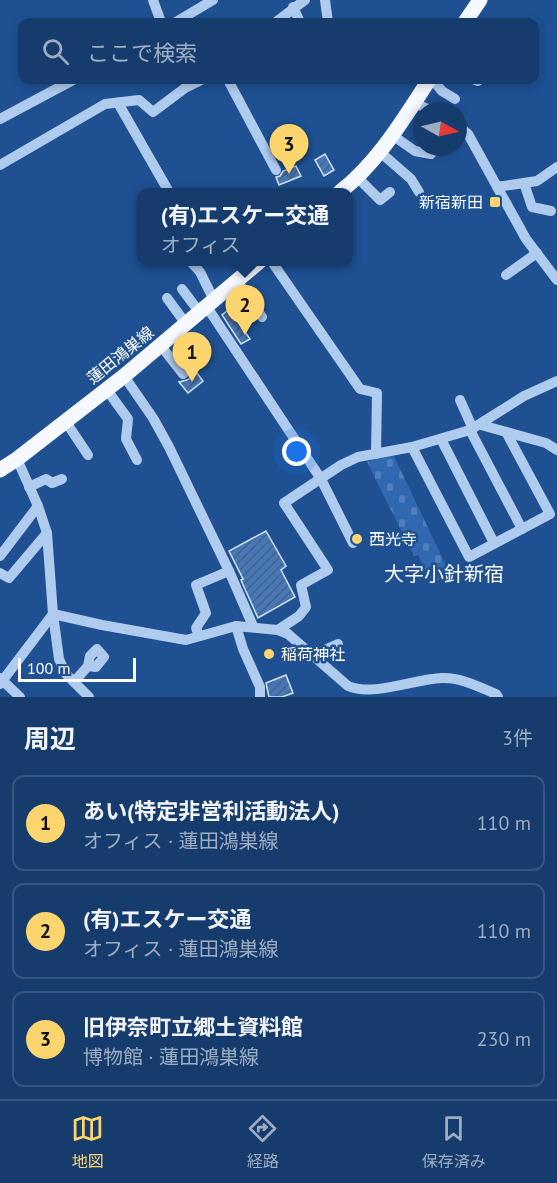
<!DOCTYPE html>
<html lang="ja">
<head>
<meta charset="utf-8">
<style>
  :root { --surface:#163c6e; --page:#1f4373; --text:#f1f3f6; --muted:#9eadc2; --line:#355681; --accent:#fdd56e }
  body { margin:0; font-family:"PT Sans","Noto Sans JP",sans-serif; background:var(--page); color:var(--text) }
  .compass { position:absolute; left:413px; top:102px; width:54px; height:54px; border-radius:50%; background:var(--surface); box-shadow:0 3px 9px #0003; rotate:98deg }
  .scale { position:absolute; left:18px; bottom:15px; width:118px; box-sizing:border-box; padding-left:6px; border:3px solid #fff; border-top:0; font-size:16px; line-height:21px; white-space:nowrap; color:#fff; -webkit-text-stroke:4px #1e5092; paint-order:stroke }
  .you { position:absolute; left:297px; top:452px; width:21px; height:21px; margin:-15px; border:4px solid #fff; border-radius:50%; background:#1a73e8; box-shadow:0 0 0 9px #1a73e833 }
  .badge { display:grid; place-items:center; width:39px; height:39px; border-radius:50%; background:var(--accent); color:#111; font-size:20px; font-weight:700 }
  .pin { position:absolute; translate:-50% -50px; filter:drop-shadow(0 2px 3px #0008) }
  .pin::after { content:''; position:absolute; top:32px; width:21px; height:18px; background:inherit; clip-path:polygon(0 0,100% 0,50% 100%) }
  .popup { position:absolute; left:137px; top:188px; width:216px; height:78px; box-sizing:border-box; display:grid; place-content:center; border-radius:12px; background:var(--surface); filter:drop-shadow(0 2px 4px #0005); font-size:20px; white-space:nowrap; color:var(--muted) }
  .popup b { font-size:22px; color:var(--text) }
  .popup::after { content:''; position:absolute; left:50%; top:100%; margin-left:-12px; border:12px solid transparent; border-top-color:var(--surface) }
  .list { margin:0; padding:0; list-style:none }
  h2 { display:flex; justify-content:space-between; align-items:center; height:78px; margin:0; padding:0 24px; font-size:26px }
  h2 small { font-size:20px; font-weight:400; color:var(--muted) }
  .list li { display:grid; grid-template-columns:39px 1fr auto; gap:18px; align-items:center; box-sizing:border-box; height:96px; margin:0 12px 12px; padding:0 12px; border:2px solid var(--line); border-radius:12px }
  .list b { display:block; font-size:22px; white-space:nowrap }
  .list p { margin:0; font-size:20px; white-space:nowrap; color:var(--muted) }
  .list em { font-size:20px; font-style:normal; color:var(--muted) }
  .icon { flex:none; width:33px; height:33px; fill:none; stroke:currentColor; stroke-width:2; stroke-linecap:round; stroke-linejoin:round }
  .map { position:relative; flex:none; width:557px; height:697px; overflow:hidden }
  .search { position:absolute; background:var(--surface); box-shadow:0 3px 9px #0003; left:18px; right:18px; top:18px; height:66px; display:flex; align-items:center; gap:15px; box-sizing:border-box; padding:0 21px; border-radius:12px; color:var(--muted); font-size:22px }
  .sheet { height:402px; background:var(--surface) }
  nav { display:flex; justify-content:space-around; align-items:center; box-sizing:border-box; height:84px; border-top:2px solid var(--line); background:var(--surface); font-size:16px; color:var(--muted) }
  nav a { display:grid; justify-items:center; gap:3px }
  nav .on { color:var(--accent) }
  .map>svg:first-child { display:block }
</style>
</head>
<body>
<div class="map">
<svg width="557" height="697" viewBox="0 0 557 697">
  <defs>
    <pattern id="cemetery-stones" width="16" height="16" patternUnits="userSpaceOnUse" patternTransform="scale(1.5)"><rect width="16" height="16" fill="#3169b0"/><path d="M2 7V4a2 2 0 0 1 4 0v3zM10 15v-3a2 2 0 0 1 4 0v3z" fill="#5080bc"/></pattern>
    <pattern id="building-hatch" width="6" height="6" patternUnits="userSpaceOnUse" patternTransform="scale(1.5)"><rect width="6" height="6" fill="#4678b9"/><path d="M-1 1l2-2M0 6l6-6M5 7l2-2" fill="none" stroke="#496282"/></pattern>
  </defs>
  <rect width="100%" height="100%" fill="#1e5092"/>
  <!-- cemetery -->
  <path fill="url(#cemetery-stones)" d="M 392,452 L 450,574 L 432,583 L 418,555 L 414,556 L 367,462 Z"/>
  <!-- building -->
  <g fill="url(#building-hatch)" stroke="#d5e5fa" stroke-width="1.5">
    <path d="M 325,154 L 334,170 L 324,176 L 315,160 Z"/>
    <path d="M 296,166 L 301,176 L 279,185 L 276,177 L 280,176 L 283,171 Z"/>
    <path d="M 229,309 L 250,339 L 241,344 L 222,315 Z"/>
    <path d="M 197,373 L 203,381 L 188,393 L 179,382 L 187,380 Z"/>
    <path d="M 266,531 L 286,566 L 281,570 L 295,597 L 258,618 L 241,580 L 243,579 L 229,551 Z"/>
    <path d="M 286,675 L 293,693 L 282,697 L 269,697 L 266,683 Z"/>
  </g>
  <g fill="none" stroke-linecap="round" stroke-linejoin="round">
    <!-- minor -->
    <g stroke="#afcbee" stroke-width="10">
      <path d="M 153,0 L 161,22"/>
      <path d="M 325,0 L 328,22"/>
      <path d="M 293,7 L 300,22"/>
      <path d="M 176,22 L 213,0"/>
      <path d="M 276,22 L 305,0"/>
      <path d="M 228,80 L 276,170"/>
      <path d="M 433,80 L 442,91 L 455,99"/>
      <path d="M 475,80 L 478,81"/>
      <path d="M 118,103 L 169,192"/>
      <path d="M 414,103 L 433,111"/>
      <path d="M 0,119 L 73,80"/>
      <path d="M 458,126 L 468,134 L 526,239 L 557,280"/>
      <path d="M 392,135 L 415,151 L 431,154"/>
      <path d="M 380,152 L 411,179 L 419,192"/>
      <path d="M 0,165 L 105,104 L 139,100 L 153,112 L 185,88 L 201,80"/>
      <path d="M 357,177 L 380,200 L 390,192"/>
      <path d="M 524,183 L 532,207 L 551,211"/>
      <path d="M 497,187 L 537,181 L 557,167"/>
      <path d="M 191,262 L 200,272 L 214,300"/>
      <path d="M 272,262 L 360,389 L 377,393 L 376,454"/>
      <path d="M 506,275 L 537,253"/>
      <path d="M 237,280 L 262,317"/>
      <path d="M 182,289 L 200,313"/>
      <path d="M 167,298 L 186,324"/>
      <path d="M 207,307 L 321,479 L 353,543"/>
      <path d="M 161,346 L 183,374 L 195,365"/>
      <path d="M 124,376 L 153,418 L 169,447 L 229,571 L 253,626"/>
      <path d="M 107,390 L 128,419 L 126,439 L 137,460"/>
      <path d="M 460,400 L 473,429"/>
      <path d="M 66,422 L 88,455"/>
      <path d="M 481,425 L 546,443 L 557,450"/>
      <path d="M 470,430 L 522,529"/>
      <path d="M 441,439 L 494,543"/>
      <path d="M 412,447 L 469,557 L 550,514 L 506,432"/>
      <path d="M 17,459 L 38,506 L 47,533 L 53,614 L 59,659 L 66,674 L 89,697"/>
      <path d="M 29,487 L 46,479 L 52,483 L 62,479"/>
      <path d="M 0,556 L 38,506"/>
      <path d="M 0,573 L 9,578 L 47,533"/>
      <path d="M 53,614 L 102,625 L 186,640 L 236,626 L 278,630 L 288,634 L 348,686 C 374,697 414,679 442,678 C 460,677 479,687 496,694 L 498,697"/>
      <path d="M 236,626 L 243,649 L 260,687 L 260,697"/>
      <path d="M 278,630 L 299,616 L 306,607 L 301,585 L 328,570 L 284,503 L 341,465 L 358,457 L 412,447 L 470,430 L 524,396 L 557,381"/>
      <path d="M 199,636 L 196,628 L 206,613 L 196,585 L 229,571"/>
      <path d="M 313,655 L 338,644"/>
      <path d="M 0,678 L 20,697"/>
      <path d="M 74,682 L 88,666 L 96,667 L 104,657 L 97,649 L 90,656 L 88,666"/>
      <path d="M 0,684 L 53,614"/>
    </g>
    <!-- major -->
    <g stroke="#f6f9ff" stroke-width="15">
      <path d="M 465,22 L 480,0"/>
      <path d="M 340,192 C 378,162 403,120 429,80"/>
      <path d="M 0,470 L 17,459 L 124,376 L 259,262"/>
    </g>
  </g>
  <!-- markers -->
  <g fill="#fdd56e" stroke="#1e5092" stroke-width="2">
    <rect x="489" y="196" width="12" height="12" rx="3"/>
    <circle cx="357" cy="539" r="6"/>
    <circle cx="269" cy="654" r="6"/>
  </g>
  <g text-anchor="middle" stroke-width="5" stroke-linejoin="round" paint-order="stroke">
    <!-- poi labels -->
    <g font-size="16" fill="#fff" stroke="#1e5092" text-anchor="start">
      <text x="483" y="208" text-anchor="end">新宿新田</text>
      <text x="369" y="545">西光寺</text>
      <text x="281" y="660">稲荷神社</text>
    </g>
    <!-- street labels -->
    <g font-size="16" fill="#fff" stroke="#1e5092">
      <text transform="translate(120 355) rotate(-39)" y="6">蓮田鴻巣線</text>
    </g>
    <!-- quarter labels -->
    <g font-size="20" fill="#fff" stroke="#1e5092">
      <text x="444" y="581">大字小針新宿</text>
    </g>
  </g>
</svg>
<svg class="compass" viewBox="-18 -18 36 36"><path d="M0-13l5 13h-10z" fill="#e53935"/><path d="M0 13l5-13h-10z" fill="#9eadc2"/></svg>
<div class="scale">100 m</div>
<div class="you"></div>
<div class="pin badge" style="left:192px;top:382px">1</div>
<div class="pin badge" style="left:245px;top:335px">2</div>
<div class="popup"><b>(有)エスケー交通</b>オフィス</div>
<div class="pin badge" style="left:289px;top:174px">3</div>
<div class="search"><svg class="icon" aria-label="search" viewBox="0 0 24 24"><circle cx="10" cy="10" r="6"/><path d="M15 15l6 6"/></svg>ここで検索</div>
</div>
<section class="sheet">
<h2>周辺<small>3件</small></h2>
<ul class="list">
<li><span class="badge">1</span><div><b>あい(特定非営利活動法人)</b><p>オフィス · 蓮田鴻巣線</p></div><em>110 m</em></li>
<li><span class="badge">2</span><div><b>(有)エスケー交通</b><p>オフィス · 蓮田鴻巣線</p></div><em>110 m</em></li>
<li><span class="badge">3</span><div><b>旧伊奈町立郷土資料館</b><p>博物館 · 蓮田鴻巣線</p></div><em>230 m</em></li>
</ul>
</section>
<nav>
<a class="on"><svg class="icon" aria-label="map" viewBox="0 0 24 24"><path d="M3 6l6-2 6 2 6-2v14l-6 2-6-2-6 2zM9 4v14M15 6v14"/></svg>地図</a>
<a><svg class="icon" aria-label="directions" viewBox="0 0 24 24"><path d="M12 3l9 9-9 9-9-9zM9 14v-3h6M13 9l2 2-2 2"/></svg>経路</a>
<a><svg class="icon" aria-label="saved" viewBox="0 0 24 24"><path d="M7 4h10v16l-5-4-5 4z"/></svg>保存済み</a>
</nav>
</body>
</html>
